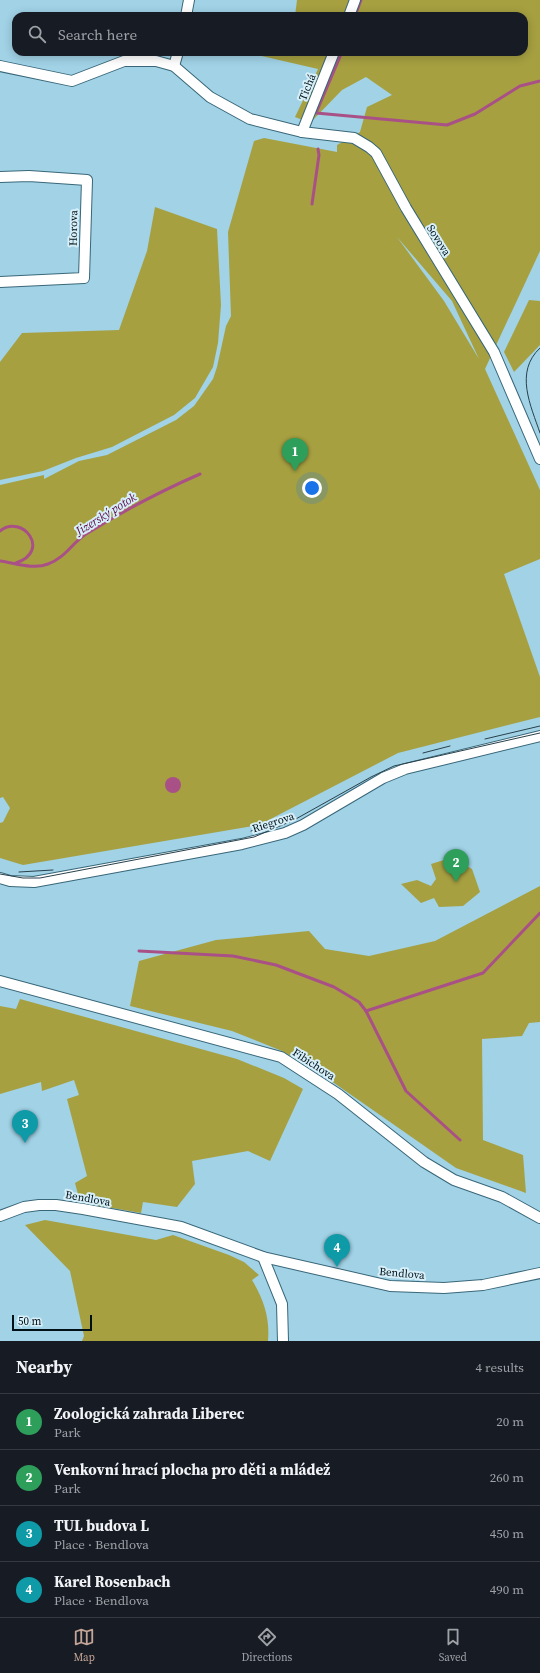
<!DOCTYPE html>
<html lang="en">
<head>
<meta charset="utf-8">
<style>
  :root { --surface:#171b24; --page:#20242c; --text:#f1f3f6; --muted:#9ea1a6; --line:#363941; --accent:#c3a496 }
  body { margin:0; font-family:"Source Serif 4",serif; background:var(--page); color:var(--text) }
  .scale { position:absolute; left:12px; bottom:10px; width:80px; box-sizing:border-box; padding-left:4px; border:2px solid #001017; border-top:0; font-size:11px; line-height:14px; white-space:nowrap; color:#001017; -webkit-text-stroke:3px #d6eff9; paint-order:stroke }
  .you { position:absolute; left:312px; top:488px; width:14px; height:14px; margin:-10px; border:3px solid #fff; border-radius:50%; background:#1a73e8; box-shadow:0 0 0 6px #1a73e833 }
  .badge { display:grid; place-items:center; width:26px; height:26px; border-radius:50%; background:var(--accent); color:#fff; font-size:13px; font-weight:700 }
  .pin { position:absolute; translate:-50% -33px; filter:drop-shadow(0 1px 2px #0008) }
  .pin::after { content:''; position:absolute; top:21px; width:14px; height:12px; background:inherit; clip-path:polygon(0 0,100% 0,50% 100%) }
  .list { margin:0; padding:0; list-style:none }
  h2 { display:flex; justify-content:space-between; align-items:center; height:52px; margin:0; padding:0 16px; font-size:17px }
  h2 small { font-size:13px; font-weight:400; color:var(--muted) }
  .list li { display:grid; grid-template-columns:26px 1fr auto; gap:12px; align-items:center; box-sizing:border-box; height:56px; padding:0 16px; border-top:1px solid var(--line) }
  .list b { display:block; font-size:15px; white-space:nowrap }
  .list p { margin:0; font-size:13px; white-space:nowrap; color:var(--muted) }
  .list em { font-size:13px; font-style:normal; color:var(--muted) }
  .icon { flex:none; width:22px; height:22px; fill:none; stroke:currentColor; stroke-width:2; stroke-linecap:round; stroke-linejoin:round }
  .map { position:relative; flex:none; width:540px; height:1341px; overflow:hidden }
  .search { position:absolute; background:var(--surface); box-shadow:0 2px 10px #0003; left:12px; right:12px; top:12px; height:44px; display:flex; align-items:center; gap:10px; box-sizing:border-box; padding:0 14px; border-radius:12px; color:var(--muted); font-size:15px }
  .sheet { height:276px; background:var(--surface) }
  nav { display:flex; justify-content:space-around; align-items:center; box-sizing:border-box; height:56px; border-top:1px solid var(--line); background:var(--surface); font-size:11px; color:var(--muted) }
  nav a { display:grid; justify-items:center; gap:2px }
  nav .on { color:var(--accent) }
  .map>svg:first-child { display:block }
</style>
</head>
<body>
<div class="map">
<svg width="540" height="1341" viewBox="0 0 540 1341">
  <rect width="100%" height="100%" fill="#a1d2e6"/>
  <!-- green -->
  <g fill="#a6a041" fill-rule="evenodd">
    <path d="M 297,0 L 540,0 L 540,251 L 485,369 L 540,490 L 540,559 L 504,574 L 540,677 L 540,717 L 398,753 L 259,825 L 23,865 L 0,858 L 0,823 L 3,822 L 10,808 L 3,797 L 0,798 L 0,485 L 44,475 L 44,479 L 79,461 L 107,455 L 176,420 L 194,406 L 213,379 L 217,367 L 226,326 L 231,316 L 228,232 L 254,141 L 264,138 L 337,152 L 337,145 L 360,132 L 367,107 L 392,95 L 366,77 L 342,90 L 310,123 L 295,117 L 318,69 L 253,54 L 256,52 L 524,52 L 524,16 L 295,16 ZM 397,237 L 452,301 L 479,359 L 444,301 Z"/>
    <path d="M 155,207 L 217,229 L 221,305 L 218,343 L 213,367 L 195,398 L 174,415 L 112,447 L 76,458 L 43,471 L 0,480 L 0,362 L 22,333 L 119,330 L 147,251 Z"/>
    <path d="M 529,300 L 540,301 L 540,345 L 514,372 L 504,352 Z"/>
    <path d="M 460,855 L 465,865 L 472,869 L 480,892 L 463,906 L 439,907 L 434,898 L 421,903 L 401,884 L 417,880 L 431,886 L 436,879 L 431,864 Z"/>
    <path d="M 540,886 L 540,1022 L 529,1023 L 522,1036 L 482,1039 L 483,1140 L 523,1155 L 526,1193 L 456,1168 L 314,1069 L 282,1051 L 232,1031 L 130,1006 L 139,961 L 216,940 L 309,931 L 325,949 L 369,956 L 435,941 Z"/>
    <path d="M 20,999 L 237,1059 L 284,1078 L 303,1089 L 270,1161 L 248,1151 L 192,1161 L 195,1184 L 177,1207 L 143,1202 L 141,1213 L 89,1204 L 79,1198 L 75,1183 L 87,1176 L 67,1099 L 79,1095 L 74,1080 L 42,1091 L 41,1082 L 0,1094 L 0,1006 L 16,1009 Z"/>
    <path d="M 45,1220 L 156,1240 L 173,1235 L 229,1255 L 244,1262 L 259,1275 L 252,1280 C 264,1300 270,1318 268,1341 L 82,1341 L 84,1336 L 70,1271 L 25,1225 Z"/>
  </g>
  <!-- water -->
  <circle fill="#a95186" cx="173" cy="785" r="8"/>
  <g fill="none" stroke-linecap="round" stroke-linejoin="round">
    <!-- stream -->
    <g stroke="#a95186" stroke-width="3">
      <path d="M 355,16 L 361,0"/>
      <path d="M 342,52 L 316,113 L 447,125 L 475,114 L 520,86 L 540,81"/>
      <path d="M 312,204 L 319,155 L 318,149"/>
      <path d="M 0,531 C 22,513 52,551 16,563"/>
      <path d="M 0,561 C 15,563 34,570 48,564 C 65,558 72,543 86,534 C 123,511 161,491 200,474"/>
      <path d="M 139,951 L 233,956 L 276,965 L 334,987 L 359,1002 L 366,1011 L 483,973 L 540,913"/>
      <path d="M 366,1011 L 406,1091 L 460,1140"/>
    </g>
    <!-- minor casing -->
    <g stroke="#396779" stroke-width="12">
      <g id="minor">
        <path d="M 186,16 L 189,0"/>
        <path d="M 349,16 L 355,0"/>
        <path d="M 0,66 L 72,81 L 124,61 L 156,61 L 174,66 L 210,97 L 250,119 L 302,132 L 354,138 L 369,147 L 376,153 L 406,208 L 494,352 L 540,459"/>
        <path d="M 174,66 L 178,52"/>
        <path d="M 302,132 L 334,52"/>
        <path d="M 0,177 L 29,176 L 87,180 L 84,278 L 0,282"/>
        <path d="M 0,878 L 10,881 L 34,882 L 242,844 L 285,833 L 303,825 L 383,778 L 405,769 L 540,736"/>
        <path d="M 0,981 L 281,1057 L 338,1094 L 424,1162 L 454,1180 L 502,1197 L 540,1218"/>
        <path d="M 0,1216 L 24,1207 L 39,1205 L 56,1205 L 83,1209 L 181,1227 L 263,1257 L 390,1286 L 444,1288 L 483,1285 L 540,1273"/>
        <path d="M 263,1257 L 282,1304 L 283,1341"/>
      </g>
    </g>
    <!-- minor -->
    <use href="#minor" stroke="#fff" stroke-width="10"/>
    <!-- tram -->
    <g stroke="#28414b" stroke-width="1">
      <path d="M 540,348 C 514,372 531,406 540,433"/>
      <path d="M 485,739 L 540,726"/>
      <path d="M 423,753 L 450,746"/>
      <path d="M 251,831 L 278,822"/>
      <path d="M 19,872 L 53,870"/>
      <path d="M 0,874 L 23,878 L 40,878 L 254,837 L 294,820 L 371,777 L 394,766 L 540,733"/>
    </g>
  </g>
  <g text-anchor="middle" stroke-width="4" stroke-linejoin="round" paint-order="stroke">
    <!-- street labels -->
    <g font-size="11" fill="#001017" stroke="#d6eff9">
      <text transform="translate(307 87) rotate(-68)" y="4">Tichá</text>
      <text transform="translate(73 228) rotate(-89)" y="4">Horova</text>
      <text transform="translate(439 240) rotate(58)" y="4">Sovova</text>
      <text transform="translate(273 822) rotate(-18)" y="4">Riegrova</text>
      <text transform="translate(314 1064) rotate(33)" y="4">Fibichova</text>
      <text transform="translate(88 1198) rotate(10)" y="4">Bendlova</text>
      <text transform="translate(402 1273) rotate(5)" y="4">Bendlova</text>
    </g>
    <!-- water labels -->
    <g font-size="12" font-style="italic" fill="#5b0541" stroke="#d6eff9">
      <text transform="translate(106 514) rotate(-32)" y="4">Jizerský potok</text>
    </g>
  </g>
</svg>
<div class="scale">50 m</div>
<div class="you"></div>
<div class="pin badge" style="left:295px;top:471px;background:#2e9e5b">1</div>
<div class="pin badge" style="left:456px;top:882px;background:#2e9e5b">2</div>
<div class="pin badge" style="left:25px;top:1143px;background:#0f9aa8">3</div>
<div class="pin badge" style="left:337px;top:1267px;background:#0f9aa8">4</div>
<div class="search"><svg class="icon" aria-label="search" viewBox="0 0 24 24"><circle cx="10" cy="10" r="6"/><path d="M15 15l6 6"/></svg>Search here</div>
</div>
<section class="sheet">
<h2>Nearby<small>4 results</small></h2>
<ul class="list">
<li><span class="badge" style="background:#2e9e5b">1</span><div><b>Zoologická zahrada Liberec</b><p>Park</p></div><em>20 m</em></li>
<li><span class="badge" style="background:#2e9e5b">2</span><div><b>Venkovní hrací plocha pro děti a mládež</b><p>Park</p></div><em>260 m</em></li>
<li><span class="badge" style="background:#0f9aa8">3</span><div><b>TUL budova L</b><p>Place · Bendlova</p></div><em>450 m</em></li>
<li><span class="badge" style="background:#0f9aa8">4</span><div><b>Karel Rosenbach</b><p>Place · Bendlova</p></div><em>490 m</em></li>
</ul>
</section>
<nav>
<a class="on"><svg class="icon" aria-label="map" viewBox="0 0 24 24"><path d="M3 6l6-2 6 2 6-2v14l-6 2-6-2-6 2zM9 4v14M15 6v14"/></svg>Map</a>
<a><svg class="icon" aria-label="directions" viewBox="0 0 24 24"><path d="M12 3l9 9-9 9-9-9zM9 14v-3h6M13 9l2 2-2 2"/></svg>Directions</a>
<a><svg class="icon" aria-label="saved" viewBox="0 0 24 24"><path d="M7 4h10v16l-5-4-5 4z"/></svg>Saved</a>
</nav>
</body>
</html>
